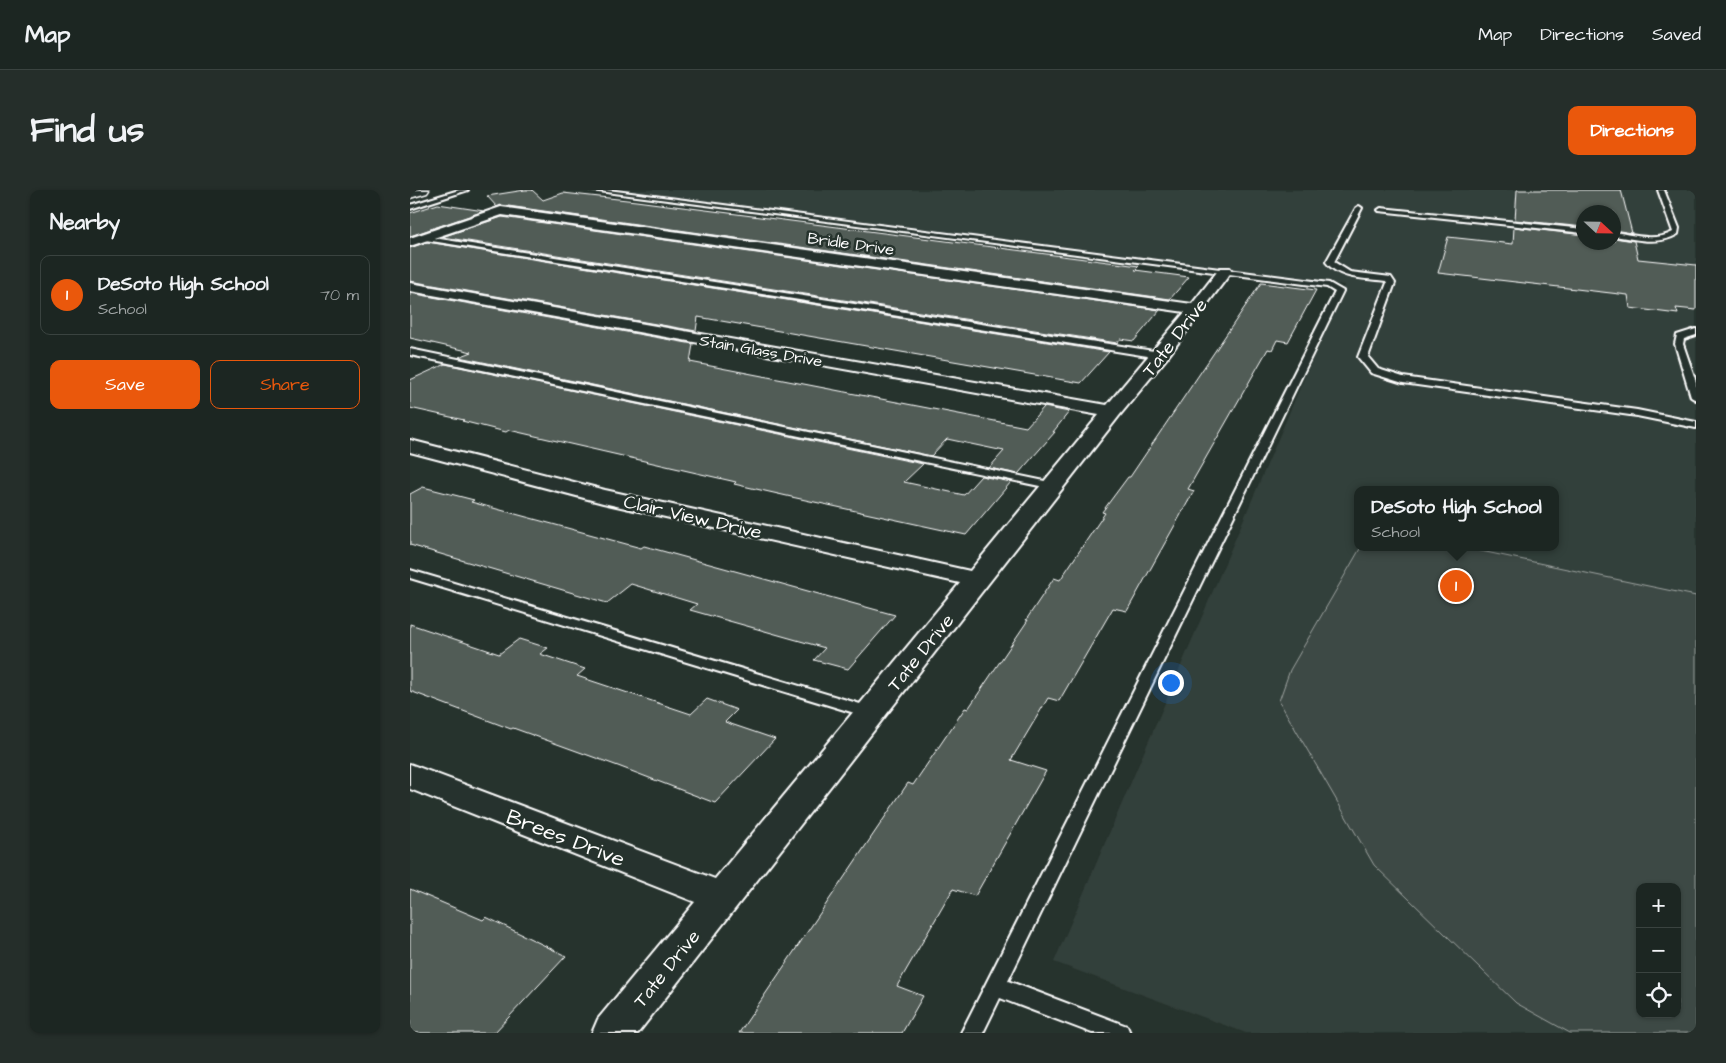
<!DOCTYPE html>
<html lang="en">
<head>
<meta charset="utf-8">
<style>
  :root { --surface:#1c2622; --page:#252e2a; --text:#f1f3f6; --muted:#a0a5a5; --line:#3a4340; --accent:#ea580c }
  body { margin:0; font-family:"Architects Daughter",sans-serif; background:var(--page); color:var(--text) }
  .controls { position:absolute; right:15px; bottom:15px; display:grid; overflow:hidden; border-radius:10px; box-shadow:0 1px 4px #0004 }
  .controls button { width:45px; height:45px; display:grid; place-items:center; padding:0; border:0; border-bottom:1px solid var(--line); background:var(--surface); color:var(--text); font:25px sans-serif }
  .compass { position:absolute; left:1166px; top:15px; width:45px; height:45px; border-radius:50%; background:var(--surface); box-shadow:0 1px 4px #0004; rotate:112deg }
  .you { position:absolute; left:760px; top:492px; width:18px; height:18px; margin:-12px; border:4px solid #fff; border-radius:50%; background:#1a73e8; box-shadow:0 0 0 8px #1a73e833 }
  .badge { display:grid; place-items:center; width:32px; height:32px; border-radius:50%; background:var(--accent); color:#fff; font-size:16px; font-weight:700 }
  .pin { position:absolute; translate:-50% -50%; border:2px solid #fff; box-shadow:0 1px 5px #0006 }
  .popup { position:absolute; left:944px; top:296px; width:205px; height:65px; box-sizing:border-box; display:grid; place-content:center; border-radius:10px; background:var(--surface); filter:drop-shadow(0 1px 4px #0005); font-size:16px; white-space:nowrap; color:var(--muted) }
  .popup b { font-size:19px; color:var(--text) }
  .popup::after { content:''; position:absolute; left:50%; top:100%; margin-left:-10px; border:10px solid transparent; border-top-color:var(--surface) }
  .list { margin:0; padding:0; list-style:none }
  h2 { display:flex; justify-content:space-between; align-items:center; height:65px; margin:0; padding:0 20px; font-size:21px }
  h2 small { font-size:16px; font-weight:400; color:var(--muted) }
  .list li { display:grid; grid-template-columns:32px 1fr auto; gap:15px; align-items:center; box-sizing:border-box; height:80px; margin:0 10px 10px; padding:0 10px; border:1px solid var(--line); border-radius:10px }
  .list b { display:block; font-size:19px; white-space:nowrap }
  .list p { margin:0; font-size:16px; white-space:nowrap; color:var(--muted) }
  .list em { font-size:16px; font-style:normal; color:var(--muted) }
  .actions { display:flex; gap:10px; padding:15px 20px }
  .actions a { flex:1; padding:11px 0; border:1px solid var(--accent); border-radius:10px; text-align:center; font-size:18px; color:var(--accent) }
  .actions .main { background:var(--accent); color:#fff }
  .icon { flex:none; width:28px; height:28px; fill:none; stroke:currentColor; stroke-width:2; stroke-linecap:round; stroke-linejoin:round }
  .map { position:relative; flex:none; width:1286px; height:843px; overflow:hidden; border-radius:10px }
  header { display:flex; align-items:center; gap:30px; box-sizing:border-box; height:70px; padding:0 25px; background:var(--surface); border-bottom:1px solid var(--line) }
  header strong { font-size:24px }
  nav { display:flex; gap:28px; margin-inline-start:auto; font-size:18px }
  .intro { display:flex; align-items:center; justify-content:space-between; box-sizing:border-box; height:120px; padding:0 30px }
  h1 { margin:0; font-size:35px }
  .button { padding:12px 22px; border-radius:10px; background:var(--accent); color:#fff; font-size:18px; font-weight:700 }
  main { display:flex; gap:30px; padding:0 30px }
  aside { flex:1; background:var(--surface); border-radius:10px; box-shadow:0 1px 4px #0004 }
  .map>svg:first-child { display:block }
</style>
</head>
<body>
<header>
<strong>Map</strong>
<nav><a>Map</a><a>Directions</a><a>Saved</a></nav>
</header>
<div class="intro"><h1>Find us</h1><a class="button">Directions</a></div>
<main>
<aside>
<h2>Nearby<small></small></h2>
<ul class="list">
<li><span class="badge">1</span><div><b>DeSoto High School</b><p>School</p></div><em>70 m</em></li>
</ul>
<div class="actions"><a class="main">Save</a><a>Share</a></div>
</aside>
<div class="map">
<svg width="1286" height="843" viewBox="0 0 1286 843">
  <rect width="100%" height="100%" fill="#26332d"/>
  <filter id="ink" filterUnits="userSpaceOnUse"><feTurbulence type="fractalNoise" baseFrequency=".02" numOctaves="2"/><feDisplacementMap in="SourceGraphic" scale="10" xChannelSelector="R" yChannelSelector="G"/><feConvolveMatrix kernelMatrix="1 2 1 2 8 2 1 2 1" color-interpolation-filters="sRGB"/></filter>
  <g filter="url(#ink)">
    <!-- built -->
    <path fill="#333f3a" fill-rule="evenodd" d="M 201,0 L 1286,0 L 1286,843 L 836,843 L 644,772 L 934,95 ZM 1174,22 L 1204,22 L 1204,52 L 1174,52 ZM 947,300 L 1145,300 L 1145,357 L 947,357 ZM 1230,697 L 1267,697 L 1267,824 L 1230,824 Z"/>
    <!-- green -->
    <path fill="#3e4944" stroke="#9ea4a2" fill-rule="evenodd" d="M 951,357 L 1052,357 L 1286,406 L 1286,843 L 1160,843 L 1106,813 L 964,675 L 869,511 L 880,480 ZM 1230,697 L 1267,697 L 1267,824 L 1230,824 Z"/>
    <!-- building -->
    <g fill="#515c57" stroke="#fff">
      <path d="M 115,0 L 122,0 L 133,10 L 153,3 L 226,11 L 729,76 L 725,80 L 779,87 L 760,109 L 91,15 L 87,17 L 77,6 Z"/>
      <path d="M 1107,0 L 1211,0 L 1222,43 L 1204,40 L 1204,22 L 1174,22 L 1174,37 L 1105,30 Z"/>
      <path d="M 28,14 L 74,21 L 0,46 L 0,23 Z"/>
      <path d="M 92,27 L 750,120 L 724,151 L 710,149 L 707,153 L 32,47 Z"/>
      <path d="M 1104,37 L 1174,45 L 1174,52 L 1204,52 L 1204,48 L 1224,51 L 1228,69 L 1286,75 L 1286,120 L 1266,118 L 1268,124 L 1220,118 L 1218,105 L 1028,83 L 1038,47 L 1103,54 Z"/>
      <path d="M 17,52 L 699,162 L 671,193 L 288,127 L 286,141 L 0,91 L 0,58 Z"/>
      <path d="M 851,93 L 906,100 L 878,152 L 867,150 L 862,160 L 858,159 L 778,299 L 784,301 L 717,421 L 703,418 L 649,511 L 638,508 L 601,570 L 636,581 L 565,706 L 543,699 L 487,796 L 513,806 L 492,843 L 329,843 L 498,593 L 503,595 L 555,518 L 558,519 L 618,430 L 616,430 L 644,388 L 650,390 L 695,323 L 692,322 L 718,287 L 720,287 Z"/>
      <path d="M 0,103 L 283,154 L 280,172 L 590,232 L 616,237 L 634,217 L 659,222 L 643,242 L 645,242 L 608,284 L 579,278 L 594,261 L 537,249 L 521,266 L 49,167 L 62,162 L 0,148 Z"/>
      <path d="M 35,174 L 513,274 L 494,292 L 554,305 L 571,286 L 601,292 L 556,345 L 377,306 L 324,294 L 326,292 L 99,240 L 96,242 L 52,231 L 54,230 L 0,218 L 0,190 Z"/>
      <path d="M 13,297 L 64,310 L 61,312 L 231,358 L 234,356 L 485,425 L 438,479 L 404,470 L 415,458 L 280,420 L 287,414 L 221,394 L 197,413 L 0,355 L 0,304 Z"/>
      <path d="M 0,434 L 89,464 L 109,449 L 138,458 L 130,464 L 175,479 L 167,486 L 281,524 L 297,509 L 327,520 L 315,532 L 365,549 L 305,613 L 208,576 L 103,538 L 101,539 L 0,501 Z"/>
      <path d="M 0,699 L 73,730 L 76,727 L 156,766 L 84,843 L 0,843 Z"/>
    </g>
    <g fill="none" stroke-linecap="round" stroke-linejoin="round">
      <!-- lane casing -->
      <g stroke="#fff" stroke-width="4">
        <g id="lane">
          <path d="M 49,0 L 58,0 L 0,19 L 0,15 Z"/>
          <path d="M 181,0 L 198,0 L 919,93 L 933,101 L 598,791 L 717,836 L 720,843 L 682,843 L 590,808 L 573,843 L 551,843 L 925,102 L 917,97 Z"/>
          <path d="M 1248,0 L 1254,0 L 1269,38 L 1268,44 C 1248,56 1225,49 1204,46 L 1204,42 C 1223,45 1245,52 1263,42 Z"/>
          <path d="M 949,16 L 952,18 L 924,72 L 940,82 L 981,87 L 985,93 L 958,167 L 968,179 L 993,187 L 1227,220 L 1286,232 L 1286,238 L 1227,226 L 993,193 L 961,183 L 948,167 L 977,93 L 976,91 C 955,88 930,90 916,72 L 946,18 Z"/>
          <path d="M 971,18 L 1174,39 L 1174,43 L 969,21 L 968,20 Z"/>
          <path d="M 11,46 L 750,162 L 755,165 L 750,168 L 9,49 L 9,47 Z"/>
          <path d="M 1286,139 L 1286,145 L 1274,149 L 1273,154 L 1286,192 L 1286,210 L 1281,207 L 1265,154 L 1267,145 Z"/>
          <path d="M 0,159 L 644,293 L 650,296 L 644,299 L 0,165 Z"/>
          <path d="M 0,380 L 467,519 L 469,523 L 467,527 L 461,528 L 0,388 Z"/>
        </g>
      </g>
      <!-- street casing -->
      <g stroke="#fff" stroke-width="4">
        <path id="street" d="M 91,17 L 782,114 L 810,78 L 820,78 L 822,81 L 756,169 L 709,226 L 228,843 L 182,843 L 188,829 L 285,712 L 0,599 L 0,574 L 305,689 L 550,393 L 193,313 L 0,262 L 0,250 L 195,300 L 560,381 L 689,225 L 0,101 L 0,93 L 697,215 L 775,122 L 92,25 L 0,56 L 0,48 Z"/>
      </g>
      <!-- secondary casing -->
      <g stroke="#fff" stroke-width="3">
        <path id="secondary" d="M 0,0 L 19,0 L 17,3 L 0,8 Z"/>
      </g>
      <!-- lane -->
      <use href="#lane" fill="#26332d" fill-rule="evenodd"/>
      <!-- street -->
      <use href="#street" fill="#26332d" fill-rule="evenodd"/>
      <!-- secondary -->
      <use href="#secondary" fill="#26332d" fill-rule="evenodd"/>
    </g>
  </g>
  <g text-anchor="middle" stroke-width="5" stroke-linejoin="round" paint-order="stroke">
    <!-- far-street labels -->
    <g font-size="16" fill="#fff" stroke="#26332d">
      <text transform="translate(441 53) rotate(8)" y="6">Bridle Drive</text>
      <text transform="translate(351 160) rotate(10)" y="6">Stain Glass Drive</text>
    </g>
    <!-- street labels -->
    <g font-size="19" fill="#fff" stroke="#26332d">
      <text transform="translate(764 147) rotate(-52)" y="7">Tate Drive</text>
      <text transform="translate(283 326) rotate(13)" y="7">Clair View Drive</text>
      <text transform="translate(510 462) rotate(-51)" y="7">Tate Drive</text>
      <text transform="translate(256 778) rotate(-51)" y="7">Tate Drive</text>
    </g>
    <!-- near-street labels -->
    <g font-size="22" fill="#fff" stroke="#26332d">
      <text transform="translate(156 647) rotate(21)" y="8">Brees Drive</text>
    </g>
  </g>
</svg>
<div class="controls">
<button>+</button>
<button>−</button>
<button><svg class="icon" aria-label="locate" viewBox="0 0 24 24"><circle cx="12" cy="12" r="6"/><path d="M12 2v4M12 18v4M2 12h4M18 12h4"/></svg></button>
</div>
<svg class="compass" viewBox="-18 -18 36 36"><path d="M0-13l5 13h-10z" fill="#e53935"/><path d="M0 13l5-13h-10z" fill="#a0a5a5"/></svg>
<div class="you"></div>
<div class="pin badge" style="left:1046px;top:396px">1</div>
<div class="popup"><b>DeSoto High School</b>School</div>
</div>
</main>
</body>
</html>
